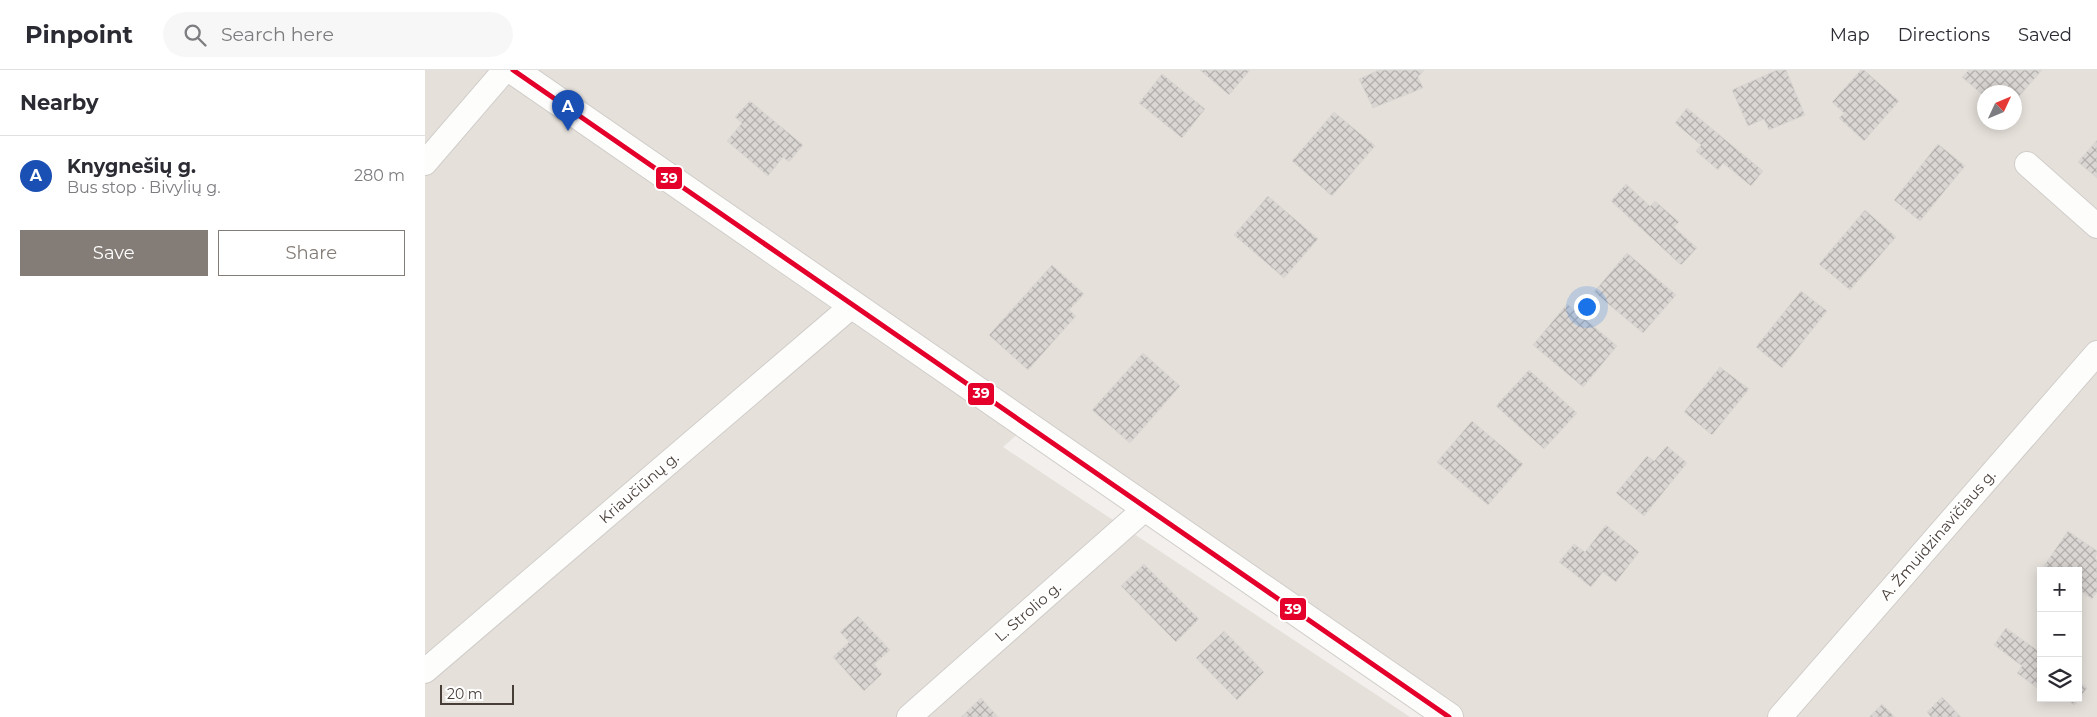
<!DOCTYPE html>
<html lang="en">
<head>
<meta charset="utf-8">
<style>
  :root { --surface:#fff; --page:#f7f7f7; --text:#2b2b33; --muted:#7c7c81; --line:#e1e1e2; --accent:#847c77 }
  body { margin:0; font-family:Montserrat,sans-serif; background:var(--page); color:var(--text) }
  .controls { position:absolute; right:15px; bottom:15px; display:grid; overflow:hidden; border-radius:0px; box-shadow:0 2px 12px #0003 }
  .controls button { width:45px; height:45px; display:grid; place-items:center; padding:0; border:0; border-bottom:1px solid var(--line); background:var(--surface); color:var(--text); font:25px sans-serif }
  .compass { position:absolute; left:1552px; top:15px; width:45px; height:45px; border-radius:50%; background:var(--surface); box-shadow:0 2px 12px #0003; rotate:46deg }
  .scale { position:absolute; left:15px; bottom:12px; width:74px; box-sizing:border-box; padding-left:5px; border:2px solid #483e38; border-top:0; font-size:14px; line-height:18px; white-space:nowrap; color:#483e38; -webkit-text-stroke:4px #fff; paint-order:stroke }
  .you { position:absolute; left:1161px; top:236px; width:18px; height:18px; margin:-12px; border:4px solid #fff; border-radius:50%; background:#1a73e8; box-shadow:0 0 0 8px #1a73e833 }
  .badge { display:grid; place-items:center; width:32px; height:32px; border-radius:50%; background:var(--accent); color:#fff; font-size:16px; font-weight:700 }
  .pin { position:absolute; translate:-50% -41px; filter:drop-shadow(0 1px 2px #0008) }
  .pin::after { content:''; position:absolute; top:26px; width:18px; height:15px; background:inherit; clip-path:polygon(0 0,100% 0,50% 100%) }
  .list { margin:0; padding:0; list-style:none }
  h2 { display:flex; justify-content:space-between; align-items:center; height:65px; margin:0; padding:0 20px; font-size:21px }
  h2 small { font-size:16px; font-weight:400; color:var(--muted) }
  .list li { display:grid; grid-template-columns:32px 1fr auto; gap:15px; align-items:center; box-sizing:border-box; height:80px; padding:0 20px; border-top:1px solid var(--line) }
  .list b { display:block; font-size:19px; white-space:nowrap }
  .list p { margin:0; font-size:16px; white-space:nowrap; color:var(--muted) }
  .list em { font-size:16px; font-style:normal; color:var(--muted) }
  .actions { display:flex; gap:10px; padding:15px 20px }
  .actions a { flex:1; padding:11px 0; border:1px solid var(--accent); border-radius:0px; text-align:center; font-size:18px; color:var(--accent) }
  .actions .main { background:var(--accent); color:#fff }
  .icon { flex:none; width:28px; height:28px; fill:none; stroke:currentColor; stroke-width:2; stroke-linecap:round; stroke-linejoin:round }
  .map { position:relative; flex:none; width:1672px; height:647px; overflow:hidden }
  header { display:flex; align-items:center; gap:30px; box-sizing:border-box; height:70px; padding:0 25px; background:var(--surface); border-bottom:1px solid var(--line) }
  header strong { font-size:24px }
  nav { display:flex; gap:28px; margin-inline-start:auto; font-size:18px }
  .search { width:350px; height:45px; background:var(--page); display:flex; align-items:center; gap:12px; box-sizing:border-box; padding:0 18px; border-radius:28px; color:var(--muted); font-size:19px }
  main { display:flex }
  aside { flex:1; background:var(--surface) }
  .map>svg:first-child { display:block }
</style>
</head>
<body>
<header>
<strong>Pinpoint</strong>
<div class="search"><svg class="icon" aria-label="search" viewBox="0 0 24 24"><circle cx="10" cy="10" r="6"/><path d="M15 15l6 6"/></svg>Search here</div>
<nav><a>Map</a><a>Directions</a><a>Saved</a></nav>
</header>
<main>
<aside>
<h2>Nearby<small></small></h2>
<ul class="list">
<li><span class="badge" style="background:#1a4fb4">A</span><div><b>Knygnešių g.</b><p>Bus stop · Bivylių g.</p></div><em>280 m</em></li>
</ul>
<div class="actions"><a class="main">Save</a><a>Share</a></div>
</aside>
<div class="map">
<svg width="1672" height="647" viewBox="0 0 1672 647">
  <defs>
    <pattern id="building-cross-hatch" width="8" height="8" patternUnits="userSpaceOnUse" patternTransform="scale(1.25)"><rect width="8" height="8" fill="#dad6d3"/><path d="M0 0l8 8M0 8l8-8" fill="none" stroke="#b3afac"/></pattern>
  </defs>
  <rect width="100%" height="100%" fill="#f2efec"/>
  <!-- residential -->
  <path fill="#e5e0da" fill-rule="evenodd" d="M 0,0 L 1672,0 L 1672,647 L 1024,647 L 603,355 L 578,377 L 985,647 L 0,647 ZM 1560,22 L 1590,22 L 1590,52 L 1560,52 ZM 1616,501 L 1653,501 L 1653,628 L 1616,628 Z"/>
  <!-- building -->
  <g fill="url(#building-cross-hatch)" stroke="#dad6d2">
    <path d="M 775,0 L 825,0 L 804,25 Z"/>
    <path d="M 954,0 L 999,0 L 993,7 L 998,18 L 948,38 L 934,9 Z"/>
    <path d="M 1352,0 L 1361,0 L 1380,45 L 1344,60 L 1339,49 L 1323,56 L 1307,20 Z"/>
    <path d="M 1436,0 L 1439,0 L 1474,31 L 1439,71 L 1414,48 L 1419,43 L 1407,32 Z"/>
    <path d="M 1544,0 L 1617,0 L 1590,31 L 1590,22 L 1560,22 L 1560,27 L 1537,7 Z"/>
    <path d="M 737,4 L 780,39 L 757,68 L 714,33 Z"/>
    <path d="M 325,31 L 378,75 L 364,92 L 358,87 L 343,106 L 302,71 L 317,53 L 310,47 Z"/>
    <path d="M 1262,38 L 1338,101 L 1326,116 L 1298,93 L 1293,100 L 1271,81 L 1276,75 L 1250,53 Z"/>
    <path d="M 909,42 L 950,76 L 907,126 L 867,91 Z"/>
    <path d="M 1672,70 L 1672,108 L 1653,92 Z"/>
    <path d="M 1513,74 L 1540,96 L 1495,151 L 1469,130 Z"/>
    <path d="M 1201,114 L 1225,136 L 1230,131 L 1254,152 L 1249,157 L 1272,178 L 1256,195 L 1186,131 Z"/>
    <path d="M 843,126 L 893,169 L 859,208 L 809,165 Z"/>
    <path d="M 1440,140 L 1471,167 L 1425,220 L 1394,194 Z"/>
    <path d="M 1202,183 L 1251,225 L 1218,263 L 1169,222 Z"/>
    <path d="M 627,195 L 659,224 L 644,240 L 651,246 L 603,300 L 564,265 Z"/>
    <path d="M 1376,221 L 1402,241 L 1357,298 L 1331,277 Z"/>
    <path d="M 1142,234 L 1192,276 L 1158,317 L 1108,275 Z"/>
    <path d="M 718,283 L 755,316 L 705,373 L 667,340 Z"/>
    <path d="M 1295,297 L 1324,319 L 1287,365 L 1259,342 Z"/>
    <path d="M 1104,300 L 1152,343 L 1119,379 L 1071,336 Z"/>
    <path d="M 1047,351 L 1098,394 L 1063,435 L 1012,392 Z"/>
    <path d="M 1242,376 L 1262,393 L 1219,446 L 1191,423 L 1222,386 L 1229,391 Z"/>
    <path d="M 1181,455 L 1214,482 L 1191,512 L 1178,502 L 1166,517 L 1134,492 L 1149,474 L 1160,482 Z"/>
    <path d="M 1643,461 L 1672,481 L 1670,489 L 1672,490 L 1672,522 L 1667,529 L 1653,519 L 1653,501 L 1626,501 L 1619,496 Z"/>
    <path d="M 719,494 L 774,549 L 751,572 L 696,516 Z"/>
    <path d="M 433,546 L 465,580 L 449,594 L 457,604 L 439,621 L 408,587 L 424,572 L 415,562 Z"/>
    <path d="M 1581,558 L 1616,583 L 1616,621 L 1592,603 L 1597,596 L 1569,575 Z"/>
    <path d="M 799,561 L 839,602 L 812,630 L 771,588 Z"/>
    <path d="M 1653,611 L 1662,618 L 1649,635 L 1640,628 L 1653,628 Z"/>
    <path d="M 1517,627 L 1536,647 L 1506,647 L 1502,642 Z"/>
    <path d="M 556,628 L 573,647 L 536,647 Z"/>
    <path d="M 1457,634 L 1470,647 L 1444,647 Z"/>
  </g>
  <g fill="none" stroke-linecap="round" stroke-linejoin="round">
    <!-- minor casing -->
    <g stroke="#d0cdca" stroke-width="26">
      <g id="minor">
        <path d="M 0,93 L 80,0"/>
        <path d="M 1602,94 L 1672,156"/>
        <path d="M 0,601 L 428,235"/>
        <path d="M 484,647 L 722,437"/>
        <path d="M 1355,647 L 1672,283"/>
      </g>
    </g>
    <!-- tertiary casing -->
    <g stroke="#d0cdca" stroke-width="30">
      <path id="tertiary" d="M 88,0 L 1024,647"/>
    </g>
    <!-- minor -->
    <use href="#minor" stroke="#fdfdfc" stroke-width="24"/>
    <!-- tertiary -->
    <use href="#tertiary" stroke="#fdfdfc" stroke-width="28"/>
    <!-- bus-1 casing -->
    <g stroke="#fff" stroke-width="9">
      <path id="bus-1" d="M 88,0 L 1024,647"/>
    </g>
    <!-- bus-1 -->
    <use href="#bus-1" stroke="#e4002b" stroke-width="5"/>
  </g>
  <g text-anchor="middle" stroke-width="4" stroke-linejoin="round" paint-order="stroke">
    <!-- street labels -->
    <g font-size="15" fill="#483e38" stroke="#fff">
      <text transform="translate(214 418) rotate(-41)" y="5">Kriaučiūnų g.</text>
      <text transform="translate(1513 465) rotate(-49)" y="5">A. Žmuidzinavičiaus g.</text>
      <text transform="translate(603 542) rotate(-41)" y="5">L. Strolio g.</text>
    </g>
  </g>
  <g stroke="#fff" stroke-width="2">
    <rect x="230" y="96" width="28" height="24" rx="5" fill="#e4002b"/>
    <rect x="542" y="312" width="28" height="24" rx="5" fill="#e4002b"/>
    <rect x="854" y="527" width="28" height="24" rx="5" fill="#e4002b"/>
  </g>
  <g font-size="14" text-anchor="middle" font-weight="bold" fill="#fff">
    <text x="244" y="113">39</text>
    <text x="556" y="328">39</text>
    <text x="868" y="544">39</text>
  </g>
</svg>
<div class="controls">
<button>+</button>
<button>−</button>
<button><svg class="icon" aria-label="layers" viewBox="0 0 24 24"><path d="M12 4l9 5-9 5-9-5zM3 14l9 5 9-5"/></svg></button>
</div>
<svg class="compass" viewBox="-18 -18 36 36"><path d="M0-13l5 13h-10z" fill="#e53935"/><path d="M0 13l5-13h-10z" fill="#7c7c81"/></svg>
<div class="scale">20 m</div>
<div class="you"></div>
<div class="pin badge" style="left:143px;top:61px;background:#1a4fb4">A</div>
</div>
</main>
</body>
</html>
